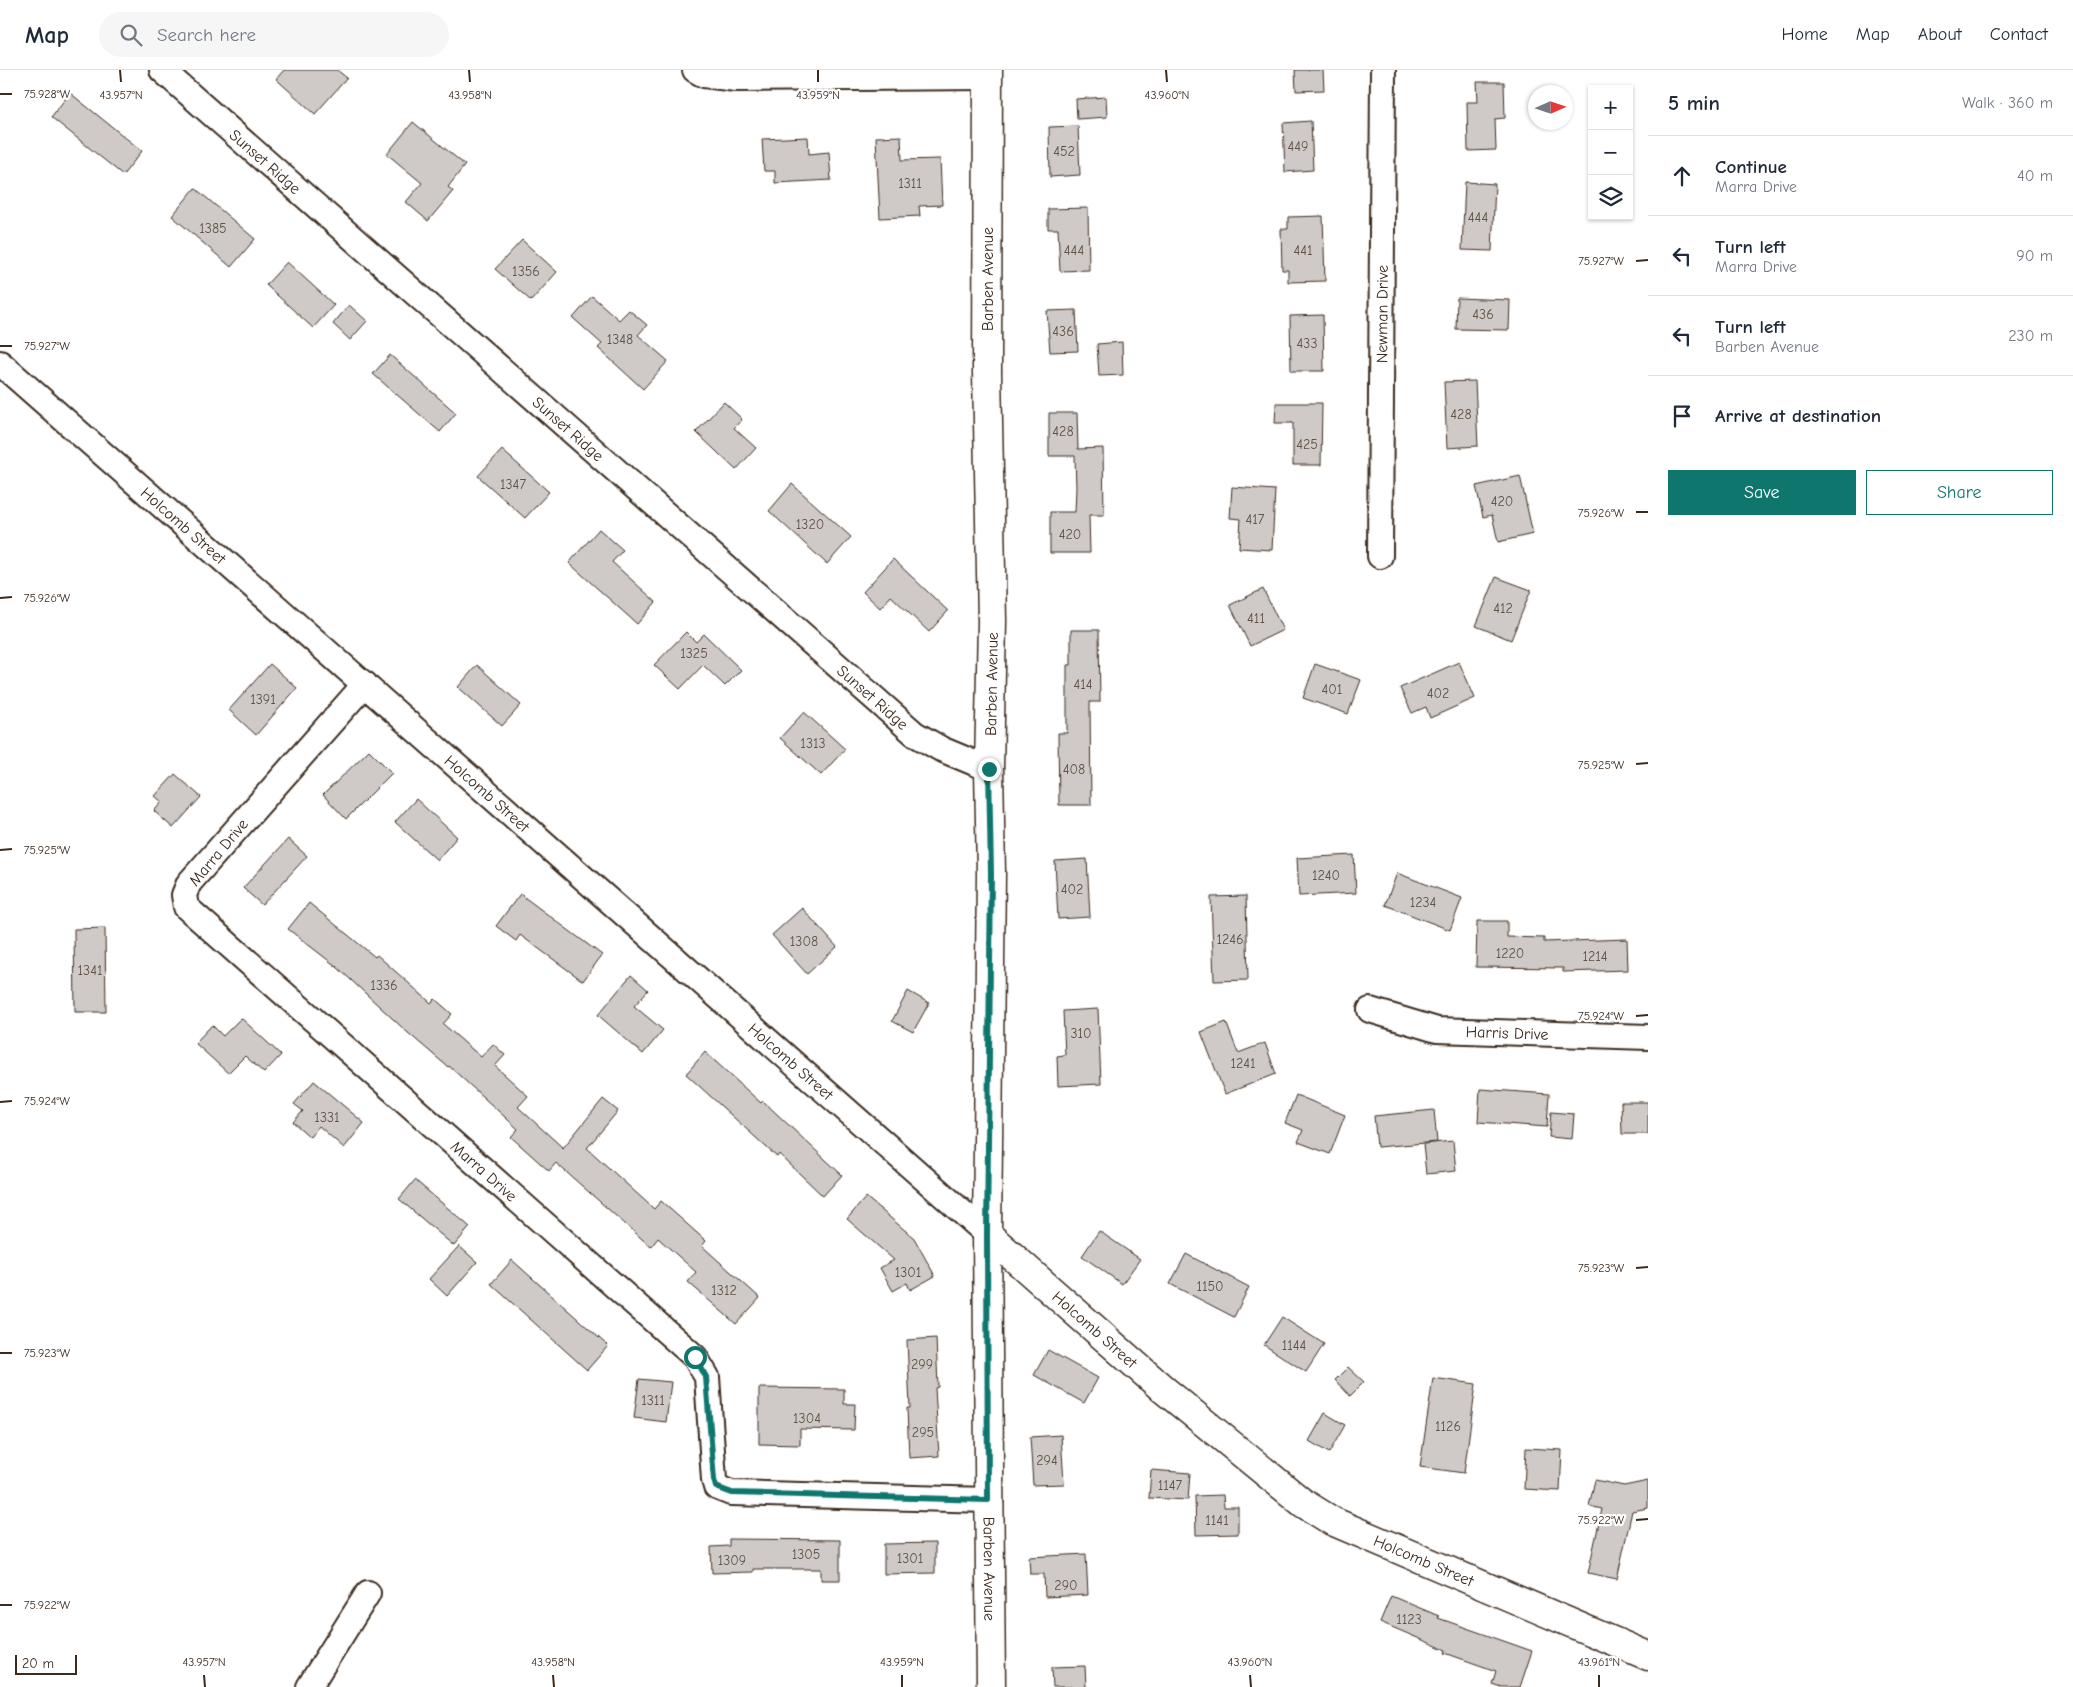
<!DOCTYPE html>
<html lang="en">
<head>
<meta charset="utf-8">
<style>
  :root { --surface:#fff; --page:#f6f6f7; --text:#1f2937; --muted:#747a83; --line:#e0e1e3; --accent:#0f766e }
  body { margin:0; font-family:"Comic Neue",sans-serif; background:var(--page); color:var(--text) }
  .controls { position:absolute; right:15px; top:15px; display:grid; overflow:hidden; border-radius:0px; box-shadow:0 1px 4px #0004 }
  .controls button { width:45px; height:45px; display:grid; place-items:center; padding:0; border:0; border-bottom:1px solid var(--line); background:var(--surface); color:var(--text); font:25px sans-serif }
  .compass { position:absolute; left:1528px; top:15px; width:45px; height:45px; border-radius:50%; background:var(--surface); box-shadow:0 1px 4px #0004; rotate:87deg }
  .scale { position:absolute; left:15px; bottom:12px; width:62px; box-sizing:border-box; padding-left:5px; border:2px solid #3b2a1e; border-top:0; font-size:14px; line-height:18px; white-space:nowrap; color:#3b2a1e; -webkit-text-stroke:4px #fff; paint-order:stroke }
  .stop { position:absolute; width:15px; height:15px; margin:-11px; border:4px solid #0f766e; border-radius:50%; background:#fff }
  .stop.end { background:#0f766e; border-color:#fff; box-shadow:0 1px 5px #0008 }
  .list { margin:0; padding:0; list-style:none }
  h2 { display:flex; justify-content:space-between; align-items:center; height:65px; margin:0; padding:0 20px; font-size:21px }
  h2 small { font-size:16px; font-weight:400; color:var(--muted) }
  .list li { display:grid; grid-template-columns:32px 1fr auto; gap:15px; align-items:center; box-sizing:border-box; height:80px; padding:0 20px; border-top:1px solid var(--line) }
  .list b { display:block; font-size:19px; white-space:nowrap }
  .list p { margin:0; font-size:16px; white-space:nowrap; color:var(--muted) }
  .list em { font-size:16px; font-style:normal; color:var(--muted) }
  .actions { display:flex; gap:10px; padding:15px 20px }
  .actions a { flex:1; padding:11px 0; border:1px solid var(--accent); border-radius:0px; text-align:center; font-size:18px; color:var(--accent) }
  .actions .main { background:var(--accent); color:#fff }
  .icon { flex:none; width:28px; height:28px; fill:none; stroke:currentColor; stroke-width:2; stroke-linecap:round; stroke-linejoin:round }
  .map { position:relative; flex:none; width:1648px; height:1617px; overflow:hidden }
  header { display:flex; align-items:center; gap:30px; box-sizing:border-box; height:70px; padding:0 25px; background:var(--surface); border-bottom:1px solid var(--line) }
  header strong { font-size:24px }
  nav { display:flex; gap:28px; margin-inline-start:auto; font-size:18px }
  .search { width:350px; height:45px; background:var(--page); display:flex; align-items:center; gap:12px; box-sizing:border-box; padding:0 18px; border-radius:28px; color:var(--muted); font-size:19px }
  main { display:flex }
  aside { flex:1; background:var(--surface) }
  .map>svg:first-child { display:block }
</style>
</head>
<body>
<header>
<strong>Map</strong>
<div class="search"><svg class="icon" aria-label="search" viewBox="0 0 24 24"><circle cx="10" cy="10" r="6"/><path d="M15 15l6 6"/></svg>Search here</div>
<nav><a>Home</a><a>Map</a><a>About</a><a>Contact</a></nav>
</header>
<main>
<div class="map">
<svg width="1648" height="1617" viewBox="0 0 1648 1617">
  <rect width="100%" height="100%" fill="#fff"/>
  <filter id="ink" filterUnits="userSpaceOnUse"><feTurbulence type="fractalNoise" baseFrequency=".02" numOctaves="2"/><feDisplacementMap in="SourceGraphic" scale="10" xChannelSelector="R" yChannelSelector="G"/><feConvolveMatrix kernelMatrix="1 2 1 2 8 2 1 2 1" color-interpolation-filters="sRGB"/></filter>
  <g filter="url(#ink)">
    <!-- building -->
    <g fill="#cfcac7" stroke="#3b2a1e">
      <path d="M 284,0 L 337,0 L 347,8 L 315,44 L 276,9 Z"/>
      <path d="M 1295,0 L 1323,0 L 1324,20 L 1296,21 Z"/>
      <path d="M 1477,12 L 1504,12 L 1505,48 L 1495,49 L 1496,80 L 1468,81 L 1467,32 L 1478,32 Z"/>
      <path d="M 70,23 L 142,81 L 123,105 L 51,47 Z"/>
      <path d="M 1106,27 L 1107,47 L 1077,49 L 1076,29 Z"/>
      <path d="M 1311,51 L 1313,100 L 1285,102 L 1283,53 Z"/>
      <path d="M 413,52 L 465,95 L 448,117 L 453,121 L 428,151 L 406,132 L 422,113 L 387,84 Z"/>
      <path d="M 1078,56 L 1080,105 L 1050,107 L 1049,57 Z"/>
      <path d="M 901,66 L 902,90 L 940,89 L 942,135 L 919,136 L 920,146 L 880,148 L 876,67 Z"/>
      <path d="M 808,67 L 809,84 L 829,82 L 831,110 L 775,113 L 775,101 L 764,101 L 762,69 Z"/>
      <path d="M 1465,112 L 1495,114 L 1492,181 L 1462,180 Z"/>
      <path d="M 195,118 L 255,169 L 231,197 L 172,146 Z"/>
      <path d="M 1088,138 L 1089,200 L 1060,201 L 1058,159 L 1048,159 L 1048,139 Z"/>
      <path d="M 1323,146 L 1325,211 L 1288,212 L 1288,200 L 1282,200 L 1281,159 L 1288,159 L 1288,147 Z"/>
      <path d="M 522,170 L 557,202 L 531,231 L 495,199 Z"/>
      <path d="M 287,192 L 334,235 L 313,258 L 266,215 Z"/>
      <path d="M 592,226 L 619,250 L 629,240 L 647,255 L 638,265 L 668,291 L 643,319 L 598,278 L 602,274 L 573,248 Z"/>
      <path d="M 1457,228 L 1510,230 L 1509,260 L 1456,259 Z"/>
      <path d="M 349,235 L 367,251 L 350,270 L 333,254 Z"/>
      <path d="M 1076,240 L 1078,281 L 1050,282 L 1047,241 Z"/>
      <path d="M 1323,245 L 1324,301 L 1291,301 L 1290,246 Z"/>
      <path d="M 1122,272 L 1123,305 L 1099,306 L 1097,274 Z"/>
      <path d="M 390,285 L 456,343 L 440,362 L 373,304 Z"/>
      <path d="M 1475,311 L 1478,376 L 1447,378 L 1444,312 Z"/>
      <path d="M 724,332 L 742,349 L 734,358 L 756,378 L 736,400 L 696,362 Z"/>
      <path d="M 1276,333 L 1322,333 L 1321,395 L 1293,395 L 1293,353 L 1275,353 Z"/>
      <path d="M 1049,343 L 1077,343 L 1078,379 L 1103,378 L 1104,445 L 1089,445 L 1090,483 L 1050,483 L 1050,442 L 1075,442 L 1076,418 L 1075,386 L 1049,386 Z"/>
      <path d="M 502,380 L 549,422 L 525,448 L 478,406 Z"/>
      <path d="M 1520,406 L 1533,464 L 1498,472 L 1492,445 L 1483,447 L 1476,416 Z"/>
      <path d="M 792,414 L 851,467 L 827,494 L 769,441 Z"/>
      <path d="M 1232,417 L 1275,420 L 1272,480 L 1239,478 L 1241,449 L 1230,448 Z"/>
      <path d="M 599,459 L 623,480 L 612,492 L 656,532 L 637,554 L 569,493 Z"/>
      <path d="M 893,489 L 948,541 L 929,562 L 891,526 L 880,538 L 863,522 Z"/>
      <path d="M 1496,507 L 1531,520 L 1511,570 L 1476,556 Z"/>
      <path d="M 1263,519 L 1283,560 L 1250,576 L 1230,535 Z"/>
      <path d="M 1071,560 L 1099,560 L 1100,632 L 1090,632 L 1091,735 L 1059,735 L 1058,663 L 1067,663 L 1067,595 L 1071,595 Z"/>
      <path d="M 686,562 L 696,572 L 704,564 L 741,600 L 725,616 L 703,595 L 680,619 L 654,595 Z"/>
      <path d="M 1459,592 L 1475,628 L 1430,648 L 1426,637 L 1412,643 L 1400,618 Z"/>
      <path d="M 270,594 L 297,618 L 256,665 L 229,640 Z"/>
      <path d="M 1315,594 L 1361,610 L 1348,644 L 1303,628 Z"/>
      <path d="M 477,595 L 521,635 L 502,656 L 458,617 Z"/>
      <path d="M 804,642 L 845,679 L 821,705 L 780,668 Z"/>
      <path d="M 369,680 L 392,703 L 346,749 L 323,725 Z"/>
      <path d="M 175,704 L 201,727 L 173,758 L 154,741 L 162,732 L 155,726 Z"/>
      <path d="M 416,729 L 457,767 L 437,790 L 395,752 Z"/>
      <path d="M 288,769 L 307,786 L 262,835 L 243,818 Z"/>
      <path d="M 1354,785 L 1356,823 L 1299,826 L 1297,788 Z"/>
      <path d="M 1087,789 L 1090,847 L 1058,849 L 1055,791 Z"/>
      <path d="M 1397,803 L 1462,828 L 1450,860 L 1385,835 Z"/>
      <path d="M 520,824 L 602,885 L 583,911 L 520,865 L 516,871 L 496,856 Z"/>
      <path d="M 1246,826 L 1248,910 L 1214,911 L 1211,827 Z"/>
      <path d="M 309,833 L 375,887 L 377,885 L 431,933 L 435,929 L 452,944 L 443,954 L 481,987 L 493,974 L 505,985 L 495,996 L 528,1026 L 518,1037 L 563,1078 L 603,1029 L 618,1041 L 587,1078 L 654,1139 L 661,1131 L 706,1171 L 702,1176 L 760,1228 L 736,1254 L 688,1212 L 696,1202 L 658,1168 L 651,1177 L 556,1093 L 549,1101 L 511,1067 L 518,1059 L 449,996 L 448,997 L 407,962 L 337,897 L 288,859 Z"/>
      <path d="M 802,838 L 837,877 L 807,904 L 772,865 Z"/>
      <path d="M 1477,851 L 1507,851 L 1507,867 L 1544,868 L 1544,872 L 1627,869 L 1628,900 L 1563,902 L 1563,898 L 1476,897 Z"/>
      <path d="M 105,858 L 106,942 L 75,942 L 74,859 Z"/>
      <path d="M 631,905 L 648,920 L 634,936 L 663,960 L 643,984 L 598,945 Z"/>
      <path d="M 908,921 L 929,933 L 913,962 L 892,951 Z"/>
      <path d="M 1098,939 L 1101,1014 L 1058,1016 L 1057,986 L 1065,985 L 1063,941 Z"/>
      <path d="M 241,948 L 281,985 L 264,1003 L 245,986 L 228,1003 L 195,973 L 212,955 L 223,966 Z"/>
      <path d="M 1226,952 L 1238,983 L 1265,973 L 1276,1004 L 1225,1024 L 1201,962 Z"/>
      <path d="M 705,982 L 761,1033 L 763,1031 L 842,1105 L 823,1126 L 779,1084 L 777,1087 L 686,1004 Z"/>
      <path d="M 314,1011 L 364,1053 L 344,1078 L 319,1056 L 310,1067 L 293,1052 L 303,1041 L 294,1034 Z"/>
      <path d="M 1480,1019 L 1549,1024 L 1547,1057 L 1478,1052 Z"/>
      <path d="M 1296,1025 L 1345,1045 L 1330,1084 L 1298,1072 L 1303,1060 L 1285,1053 Z"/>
      <path d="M 1621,1032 L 1648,1032 L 1648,1064 L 1622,1064 Z"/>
      <path d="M 1434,1040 L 1437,1072 L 1377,1077 L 1374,1046 Z"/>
      <path d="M 1551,1042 L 1574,1044 L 1572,1069 L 1549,1067 Z"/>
      <path d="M 1453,1071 L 1456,1101 L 1426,1104 L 1423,1074 Z"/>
      <path d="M 415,1110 L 470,1157 L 454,1176 L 399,1129 Z"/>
      <path d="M 866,1127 L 914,1168 L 935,1206 L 910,1220 L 907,1213 L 893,1221 L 880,1198 L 894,1190 L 847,1149 Z"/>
      <path d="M 1099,1161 L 1140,1189 L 1122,1214 L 1082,1186 Z"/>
      <path d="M 459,1176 L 477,1192 L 447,1226 L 429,1209 Z"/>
      <path d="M 1186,1184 L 1249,1217 L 1234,1247 L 1170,1214 Z"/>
      <path d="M 512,1190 L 608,1276 L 587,1300 L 491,1214 Z"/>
      <path d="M 1282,1247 L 1324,1274 L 1306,1302 L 1264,1275 Z"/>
      <path d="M 936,1268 L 938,1317 L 935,1318 L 939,1386 L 909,1388 L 907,1338 L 910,1338 L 907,1270 Z"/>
      <path d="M 1048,1280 L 1098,1308 L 1084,1333 L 1034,1305 Z"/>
      <path d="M 1348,1297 L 1364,1312 L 1350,1326 L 1335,1310 Z"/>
      <path d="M 1433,1308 L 1476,1314 L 1464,1403 L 1420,1397 Z"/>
      <path d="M 639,1309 L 671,1312 L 666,1352 L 634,1348 Z"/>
      <path d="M 759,1318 L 844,1319 L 844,1334 L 855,1334 L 854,1360 L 800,1359 L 800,1375 L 759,1374 Z"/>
      <path d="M 1325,1343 L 1345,1355 L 1329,1383 L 1309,1371 Z"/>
      <path d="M 1061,1365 L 1064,1414 L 1033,1415 L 1030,1367 Z"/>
      <path d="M 1526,1378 L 1562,1380 L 1560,1421 L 1524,1419 Z"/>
      <path d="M 1151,1400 L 1190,1403 L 1188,1430 L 1149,1428 Z"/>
      <path d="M 1595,1410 L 1624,1416 L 1648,1411 L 1648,1438 L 1632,1441 L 1617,1509 L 1588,1503 L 1602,1439 L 1589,1436 Z"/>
      <path d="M 1223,1425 L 1224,1437 L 1238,1437 L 1238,1464 L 1196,1465 L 1195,1426 Z"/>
      <path d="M 729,1469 L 840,1470 L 840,1510 L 821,1510 L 821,1499 L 753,1499 L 753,1502 L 712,1503 L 711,1477 L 729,1476 Z"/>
      <path d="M 935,1473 L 935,1503 L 884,1504 L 884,1474 Z"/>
      <path d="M 1086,1484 L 1088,1525 L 1045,1527 L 1044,1504 L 1030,1504 L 1029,1487 Z"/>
      <path d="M 1391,1526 L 1439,1546 L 1438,1548 L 1532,1581 L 1520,1617 L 1501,1617 L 1492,1614 L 1496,1601 L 1445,1583 L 1446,1580 L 1380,1552 Z"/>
      <path d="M 1085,1596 L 1086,1617 L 1053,1617 L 1052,1597 Z"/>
    </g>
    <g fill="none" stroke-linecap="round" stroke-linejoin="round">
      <!-- minor casing -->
      <g stroke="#3b2a1e" stroke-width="28">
        <g id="minor">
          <path id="s1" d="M 162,0 L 915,664 L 941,679 L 989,699"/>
          <path d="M 695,0 L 704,5 L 736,9 L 988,7"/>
          <path id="s2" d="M 0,293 L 987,1164"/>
          <path id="s3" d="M 1380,486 L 1383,0"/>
          <path id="s4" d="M 365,614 L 189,813 L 184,825 L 186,837 L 695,1287 L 707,1307 L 714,1410 L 716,1417 L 731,1423 L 988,1430"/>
          <path id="s5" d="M 1370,940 L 1437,960 L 1648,967"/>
          <path d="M 309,1617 L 368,1523"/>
        </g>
      </g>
      <!-- tertiary casing -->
      <g stroke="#3b2a1e" stroke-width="31">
        <g id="tertiary">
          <path id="s6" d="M 988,0 L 987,302 L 992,551 L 989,699 L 991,804 L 987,1164 L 991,1617"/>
          <path id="s7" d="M 987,1164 L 1163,1319 L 1303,1433 L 1332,1451 L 1648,1586"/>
        </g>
      </g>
      <!-- minor -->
      <use href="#minor" stroke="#fff" stroke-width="24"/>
      <!-- tertiary -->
      <use href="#tertiary" stroke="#fff" stroke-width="28"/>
    </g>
  </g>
  <g fill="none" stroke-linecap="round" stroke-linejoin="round" filter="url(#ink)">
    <!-- route -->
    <path stroke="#0f766e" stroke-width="6" d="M 695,1287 L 706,1307 L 714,1410 L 716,1417 L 732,1423 L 988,1430 L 987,1164 L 991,804 L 989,699"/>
  </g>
  <!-- ticks -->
  <path fill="none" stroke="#3b2a1e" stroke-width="2" d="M 120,0 L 121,12M 469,0 L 470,12M 818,0 L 818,12M 1166,0 L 1167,12M 0,24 L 12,24M 1636,191 L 1648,190M 0,276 L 12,276M 1636,442 L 1648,442M 0,528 L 12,527M 1636,694 L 1648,693M 0,780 L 12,779M 1636,946 L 1648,945M 0,1032 L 12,1031M 1636,1198 L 1648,1197M 0,1283 L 12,1283M 1636,1450 L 1648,1449M 0,1535 L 12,1535M 204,1605 L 205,1617M 553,1605 L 554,1617M 902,1605 L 902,1617M 1250,1605 L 1251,1617M 1599,1605 L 1599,1617"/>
  <g text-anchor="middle" stroke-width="4.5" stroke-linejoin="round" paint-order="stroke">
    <!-- number labels -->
    <g font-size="14" fill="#605248">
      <text x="1298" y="81">449</text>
      <text x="1064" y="86">452</text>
      <text x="910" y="118">1311</text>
      <text x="1478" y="152">444</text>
      <text x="213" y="163">1385</text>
      <text x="1074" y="185">444</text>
      <text x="1303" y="185">441</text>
      <text x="526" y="206">1356</text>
      <text x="1483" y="249">436</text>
      <text x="1063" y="266">436</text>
      <text x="620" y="274">1348</text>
      <text x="1307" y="278">433</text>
      <text x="1461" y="349">428</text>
      <text x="1063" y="366">428</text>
      <text x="1307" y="379">425</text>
      <text x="513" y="419">1347</text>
      <text x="1502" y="436">420</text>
      <text x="1255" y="454">417</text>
      <text x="810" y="459">1320</text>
      <text x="1070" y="469">420</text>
      <text x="1503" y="543">412</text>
      <text x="1256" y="553">411</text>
      <text x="694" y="588">1325</text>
      <text x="1083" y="619">414</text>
      <text x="1332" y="624">401</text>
      <text x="1438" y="628">402</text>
      <text x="263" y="634">1391</text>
      <text x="813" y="678">1313</text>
      <text x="1074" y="704">408</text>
      <text x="1326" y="810">1240</text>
      <text x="1072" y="824">402</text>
      <text x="1423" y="837">1234</text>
      <text x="1230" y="874">1246</text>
      <text x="804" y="876">1308</text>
      <text x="1510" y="888">1220</text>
      <text x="1595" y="891">1214</text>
      <text x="90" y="905">1341</text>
      <text x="384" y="920">1336</text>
      <text x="1081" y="968">310</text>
      <text x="1243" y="998">1241</text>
      <text x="327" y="1052">1331</text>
      <text x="908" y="1207">1301</text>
      <text x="1210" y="1221">1150</text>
      <text x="724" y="1225">1312</text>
      <text x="1294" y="1280">1144</text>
      <text x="922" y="1299">299</text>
      <text x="653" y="1335">1311</text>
      <text x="807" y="1353">1304</text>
      <text x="1448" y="1361">1126</text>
      <text x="923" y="1367">295</text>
      <text x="1047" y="1395">294</text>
      <text x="1170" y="1420">1147</text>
      <text x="1217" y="1455">1141</text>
      <text x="806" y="1489">1305</text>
      <text x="910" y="1493">1301</text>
      <text x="732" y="1495">1309</text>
      <text x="1066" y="1520">290</text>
      <text x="1409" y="1554">1123</text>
    </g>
    <!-- street labels -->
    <g font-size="16" fill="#3b2a1e" stroke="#fff">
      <text dy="6" stroke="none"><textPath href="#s1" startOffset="138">Sunset Ridge</textPath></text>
      <text transform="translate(987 209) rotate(-90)" y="6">Barben Avenue</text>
      <text dy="6" stroke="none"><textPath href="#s3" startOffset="242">Newman Drive</textPath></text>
      <text dy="6" stroke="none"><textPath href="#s1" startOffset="542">Sunset Ridge</textPath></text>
      <text dy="6" stroke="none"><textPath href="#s2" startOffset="245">Holcomb Street</textPath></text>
      <text transform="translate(991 614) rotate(-89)" y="6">Barben Avenue</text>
      <text dy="6" stroke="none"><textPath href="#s1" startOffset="948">Sunset Ridge</textPath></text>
      <text dy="6" stroke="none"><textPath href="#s2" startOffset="650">Holcomb Street</textPath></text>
      <text transform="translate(218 782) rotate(-50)" y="6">Marra Drive</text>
      <text dy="6" stroke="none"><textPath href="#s5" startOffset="140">Harris Drive</textPath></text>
      <text dy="6" stroke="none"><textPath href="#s2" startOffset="1055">Holcomb Street</textPath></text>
      <text dy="6" stroke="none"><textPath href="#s4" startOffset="689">Marra Drive</textPath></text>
      <text dy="6" stroke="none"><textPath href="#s7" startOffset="144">Holcomb Street</textPath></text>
      <text dy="6" stroke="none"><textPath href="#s7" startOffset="549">Holcomb Street</textPath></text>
      <text dy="6" stroke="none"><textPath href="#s6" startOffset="1499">Barben Avenue</textPath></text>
    </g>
  </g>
  <g font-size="12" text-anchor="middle" fill="#3b2a1e" stroke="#fff" stroke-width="4.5" stroke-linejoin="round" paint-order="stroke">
    <text x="47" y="28">75.928°W</text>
    <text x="818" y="29">43.959°N</text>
    <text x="121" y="29">43.957°N</text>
    <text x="470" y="29">43.958°N</text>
    <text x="1167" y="29">43.960°N</text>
    <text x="1601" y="195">75.927°W</text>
    <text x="47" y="280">75.927°W</text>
    <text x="1601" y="447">75.926°W</text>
    <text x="47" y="532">75.926°W</text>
    <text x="1601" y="699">75.925°W</text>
    <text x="47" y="784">75.925°W</text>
    <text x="1601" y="950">75.924°W</text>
    <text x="47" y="1035">75.924°W</text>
    <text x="1601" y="1202">75.923°W</text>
    <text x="47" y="1287">75.923°W</text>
    <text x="1601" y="1454">75.922°W</text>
    <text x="47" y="1539">75.922°W</text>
    <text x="204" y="1596">43.957°N</text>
    <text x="553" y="1596">43.958°N</text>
    <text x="902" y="1596">43.959°N</text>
    <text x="1250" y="1596">43.960°N</text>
    <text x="1599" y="1596">43.961°N</text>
  </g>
</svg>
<div class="controls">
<button>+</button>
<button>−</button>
<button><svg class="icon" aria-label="layers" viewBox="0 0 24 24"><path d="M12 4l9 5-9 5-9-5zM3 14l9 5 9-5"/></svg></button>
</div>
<svg class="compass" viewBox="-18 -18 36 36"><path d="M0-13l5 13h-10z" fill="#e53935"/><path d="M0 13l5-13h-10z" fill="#747a83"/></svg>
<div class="scale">20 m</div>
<div class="stop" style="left:695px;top:1287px"></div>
<div class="stop end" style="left:989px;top:699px"></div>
</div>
<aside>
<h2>5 min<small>Walk · 360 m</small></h2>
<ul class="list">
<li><svg class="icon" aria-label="ahead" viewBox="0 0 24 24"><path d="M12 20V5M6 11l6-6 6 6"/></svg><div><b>Continue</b><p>Marra Drive</p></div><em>40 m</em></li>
<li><svg class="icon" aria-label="left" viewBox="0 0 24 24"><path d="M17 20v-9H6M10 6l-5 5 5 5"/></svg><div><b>Turn left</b><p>Marra Drive</p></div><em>90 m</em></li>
<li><svg class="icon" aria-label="left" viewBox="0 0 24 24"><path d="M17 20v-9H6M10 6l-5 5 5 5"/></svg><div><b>Turn left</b><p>Barben Avenue</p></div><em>230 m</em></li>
<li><svg class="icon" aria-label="arrive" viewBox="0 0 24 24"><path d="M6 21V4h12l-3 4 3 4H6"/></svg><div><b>Arrive at destination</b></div></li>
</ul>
<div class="actions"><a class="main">Save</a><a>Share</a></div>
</aside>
</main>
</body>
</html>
